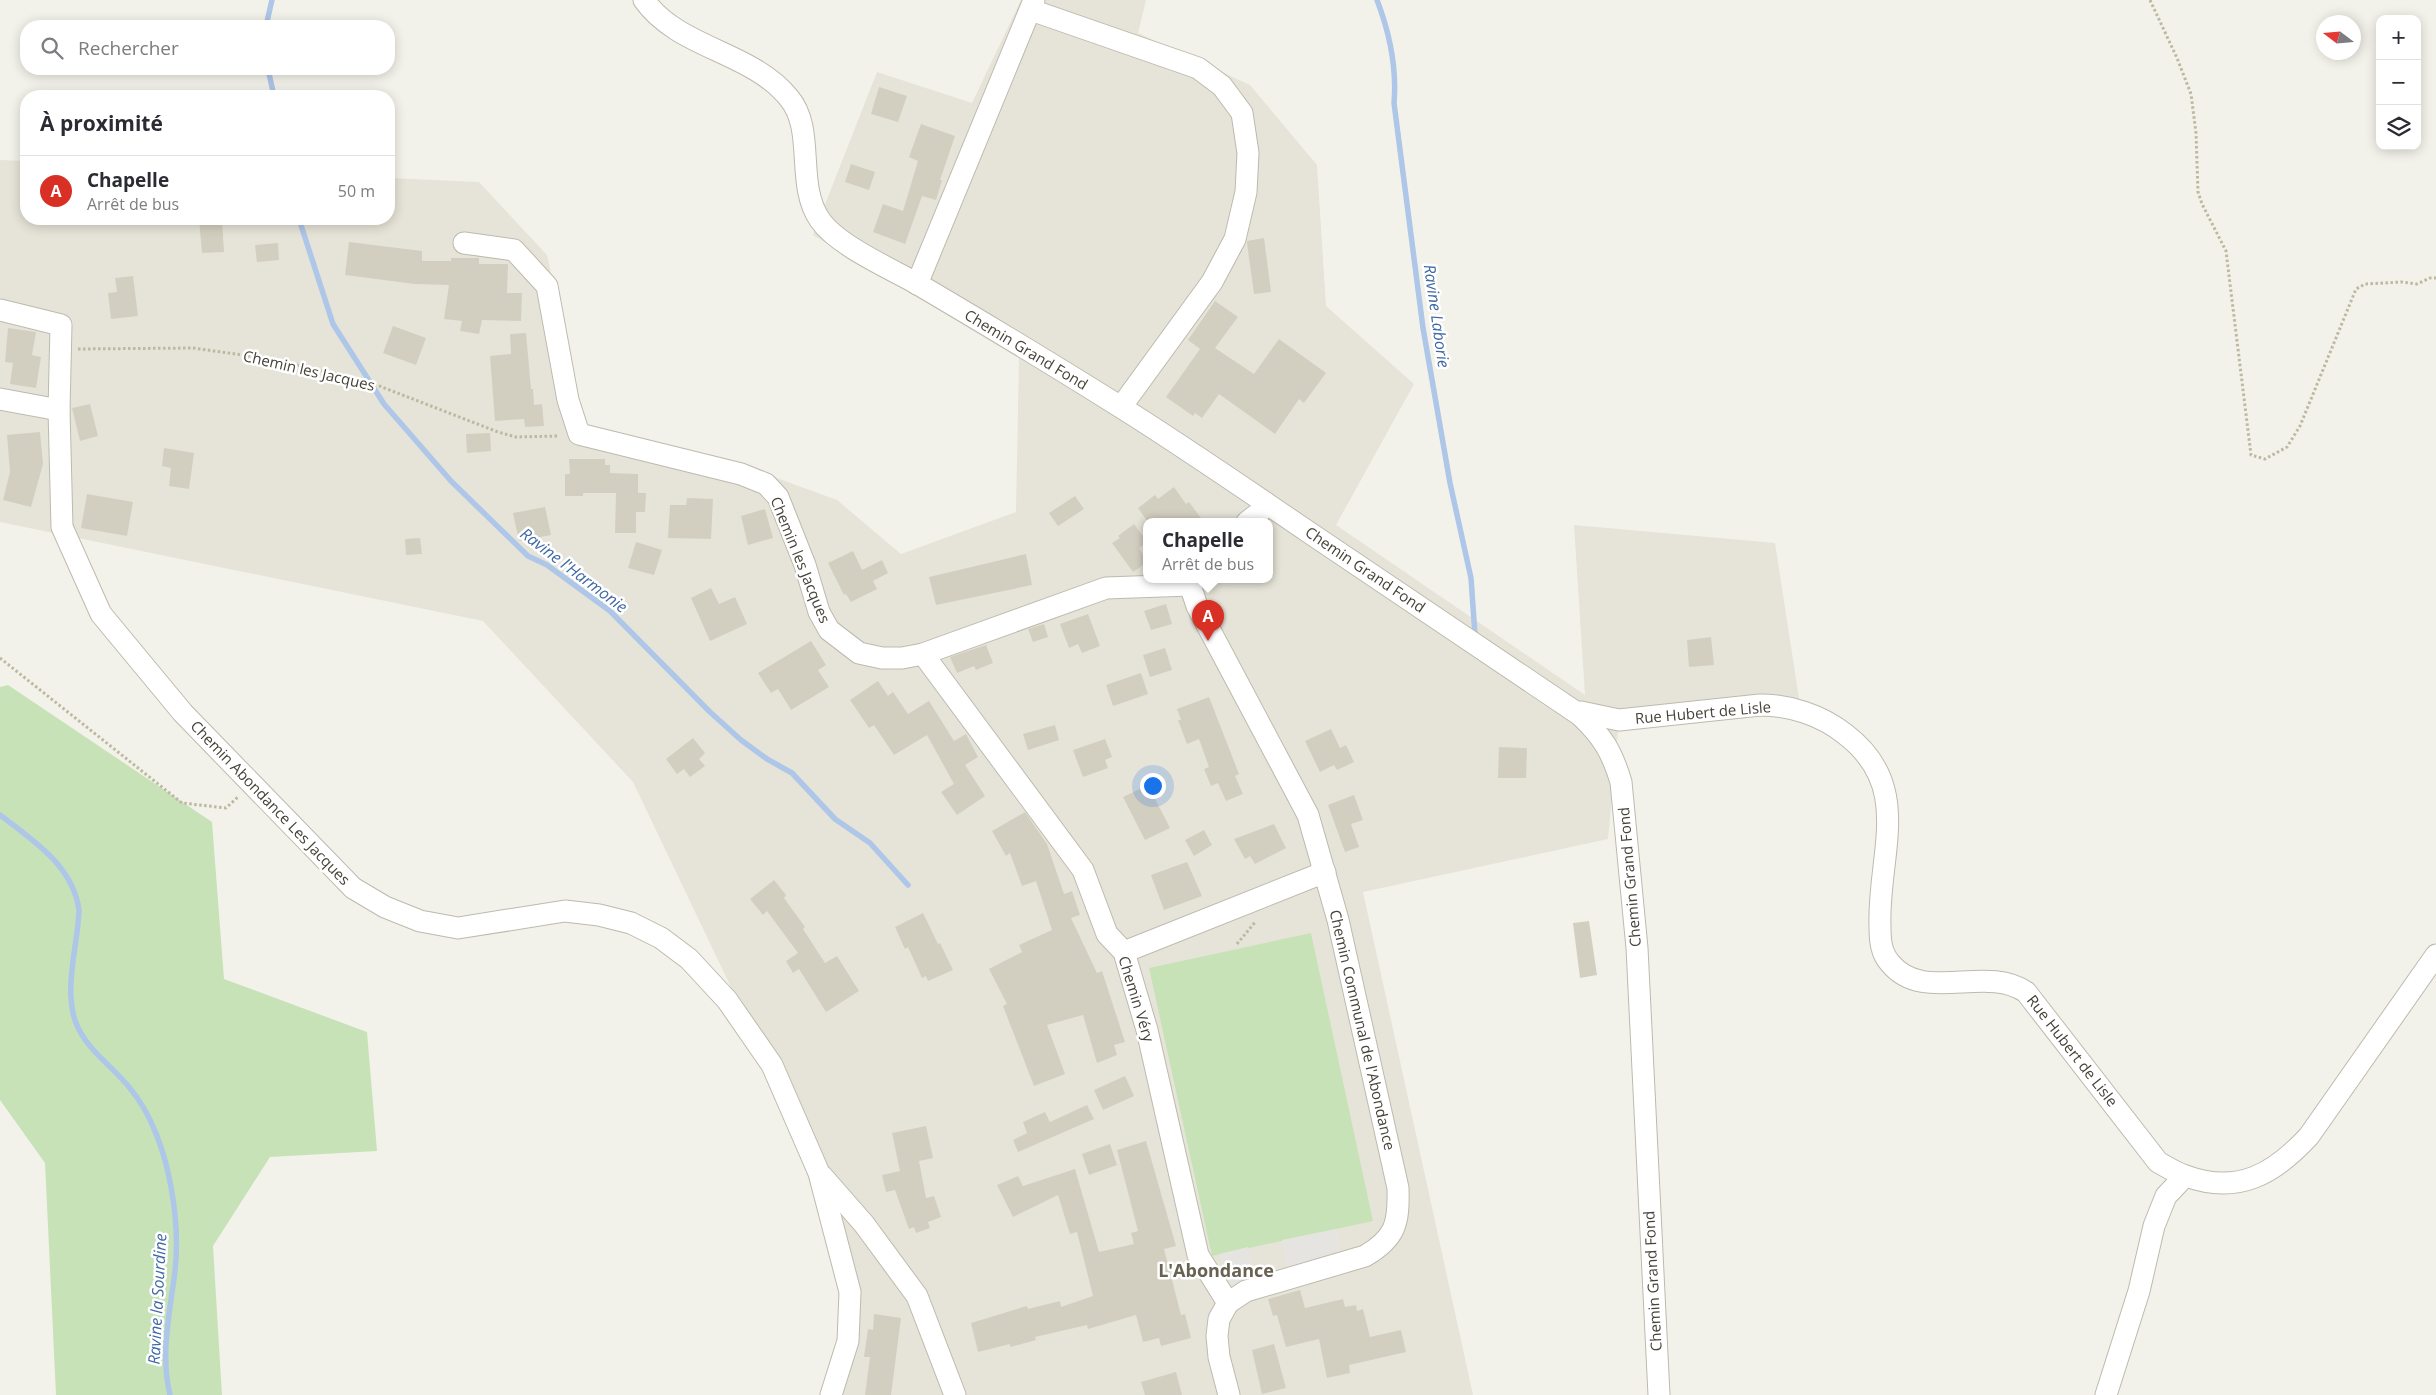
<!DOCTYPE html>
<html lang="fr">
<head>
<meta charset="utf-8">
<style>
  :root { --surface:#fff; --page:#f7f7f7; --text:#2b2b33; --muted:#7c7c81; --line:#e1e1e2; --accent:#d93025 }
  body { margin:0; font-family:"Open Sans",sans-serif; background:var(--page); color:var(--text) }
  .controls { position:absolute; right:15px; top:15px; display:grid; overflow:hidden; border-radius:10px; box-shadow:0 2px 12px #0003 }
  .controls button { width:45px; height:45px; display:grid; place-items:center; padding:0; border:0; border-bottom:1px solid var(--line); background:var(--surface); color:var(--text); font:25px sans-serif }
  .compass { position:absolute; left:2316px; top:15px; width:45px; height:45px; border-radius:50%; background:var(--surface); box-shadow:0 2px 12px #0003; rotate:286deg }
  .you { position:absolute; left:1152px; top:785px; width:18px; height:18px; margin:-12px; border:4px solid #fff; border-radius:50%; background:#1a73e8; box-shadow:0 0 0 8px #1a73e833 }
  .badge { display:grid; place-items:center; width:32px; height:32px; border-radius:50%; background:var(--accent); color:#fff; font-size:16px; font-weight:700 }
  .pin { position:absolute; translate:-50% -41px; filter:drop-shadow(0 1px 2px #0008) }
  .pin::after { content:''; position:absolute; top:26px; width:18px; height:15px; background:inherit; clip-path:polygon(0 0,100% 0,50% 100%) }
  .popup { position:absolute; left:1143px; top:518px; width:130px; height:65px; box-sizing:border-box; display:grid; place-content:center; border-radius:10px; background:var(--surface); filter:drop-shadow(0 1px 4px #0005); font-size:16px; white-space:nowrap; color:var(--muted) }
  .popup b { font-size:19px; color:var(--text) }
  .popup::after { content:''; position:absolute; left:50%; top:100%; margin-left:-10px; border:10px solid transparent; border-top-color:var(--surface) }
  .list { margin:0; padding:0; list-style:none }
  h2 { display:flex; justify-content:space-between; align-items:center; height:65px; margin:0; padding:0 20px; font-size:21px }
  h2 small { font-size:16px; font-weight:400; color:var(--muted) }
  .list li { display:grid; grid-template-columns:32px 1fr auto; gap:15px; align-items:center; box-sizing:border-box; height:70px; padding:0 20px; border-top:1px solid var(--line) }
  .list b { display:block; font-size:19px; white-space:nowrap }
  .list p { margin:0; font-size:16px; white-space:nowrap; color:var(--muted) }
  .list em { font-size:16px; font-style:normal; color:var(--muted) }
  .icon { flex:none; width:28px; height:28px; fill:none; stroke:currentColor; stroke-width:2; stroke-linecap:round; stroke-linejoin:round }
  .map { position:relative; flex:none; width:2436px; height:1395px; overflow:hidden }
  .search { position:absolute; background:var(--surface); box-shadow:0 2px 12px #0003; left:20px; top:20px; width:375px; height:55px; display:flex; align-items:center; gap:12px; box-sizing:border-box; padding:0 18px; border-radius:20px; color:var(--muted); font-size:19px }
  .panel { position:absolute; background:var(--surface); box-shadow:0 2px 12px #0003; left:20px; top:90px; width:375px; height:135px; border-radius:20px }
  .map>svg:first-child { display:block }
</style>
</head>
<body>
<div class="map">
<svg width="2436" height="1395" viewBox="0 0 2436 1395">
  <rect width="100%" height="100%" fill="#f3f2ea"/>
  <!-- residential -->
  <path fill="#e6e4d8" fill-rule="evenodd" d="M 1021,0 L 1146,0 L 1138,33 L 1250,85 L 1317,165 L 1326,306 L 1414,384 L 1336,525 L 1585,695 L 1574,525 L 1775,543 L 1800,705 L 1618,731 L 1608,839 L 1363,892 L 1473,1395 L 824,1395 L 848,1292 L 770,1069 L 633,782 L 483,621 L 0,522 L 0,160 L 26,161 L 26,219 L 389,219 L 389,178 L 479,182 L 547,255 L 585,424 L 774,477 L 837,500 L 901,554 L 1016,512 L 1019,358 L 813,235 L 877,72 L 972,103 ZM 1147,522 L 1269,522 L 1269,580 L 1147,580 Z"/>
  <!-- green -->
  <g fill="#c8e2b8">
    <path d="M 8,685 L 212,822 L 224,979 L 367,1032 L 377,1151 L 270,1157 L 213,1246 L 222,1395 L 56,1395 L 45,1163 L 0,1100 L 0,687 Z"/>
    <path d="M 1311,933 L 1373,1221 L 1212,1256 L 1149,968 Z"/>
  </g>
  <!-- parking -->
  <g fill="#e5e4e1">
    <path d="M 1336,1229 L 1343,1263 L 1289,1279 L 1282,1240 Z"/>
    <path d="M 1248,1247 L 1257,1288 L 1234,1298 L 1219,1254 Z"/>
  </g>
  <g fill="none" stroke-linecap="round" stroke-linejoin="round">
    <!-- stream -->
    <g stroke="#aec6e8" stroke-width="5.5">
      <path d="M 1377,0 C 1390,34 1397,67 1394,103 L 1423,328 L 1450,483 L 1471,578 L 1475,635"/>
      <path d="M 266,26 L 272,0"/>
      <path d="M 268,69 L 274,96"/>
      <path d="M 299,219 L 333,324 L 384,404 L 451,481 L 528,556 L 547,565 L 610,611 L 710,712 L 741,740 L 767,759 L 792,773 L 835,819 L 870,843 L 908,885"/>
      <path d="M 0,815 C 33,840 73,866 79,910 C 78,946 63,988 76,1023 C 86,1049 112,1066 129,1087 C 152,1114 165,1153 171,1187 C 176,1214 178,1244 175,1271 C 170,1312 160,1354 170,1395"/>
    </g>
  </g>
  <!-- building -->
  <g fill="#d3cfc0">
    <path d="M 879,87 L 907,96 L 898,122 L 871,114 Z"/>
    <path d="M 921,124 L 955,136 L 940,180 L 942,180 L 936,200 L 922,196 L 905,244 L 873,232 L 883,204 L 903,211 L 918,161 L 909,157 Z"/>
    <path d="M 851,164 L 875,172 L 869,190 L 845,182 Z"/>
    <path d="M 199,219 L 222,219 L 224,252 L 202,253 Z"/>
    <path d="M 1264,238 L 1271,292 L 1254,294 L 1247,243 L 1247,241 Z"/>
    <path d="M 349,242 L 422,251 L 422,261 L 451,261 L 451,258 L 479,258 L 479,264 L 508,264 L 507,293 L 522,293 L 521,321 L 482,320 L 479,334 L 460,331 L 462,321 L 444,319 L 449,285 L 415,284 L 345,275 Z"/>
    <path d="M 278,243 L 279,260 L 257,262 L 255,245 Z"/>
    <path d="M 133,276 L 138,316 L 111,319 L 108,293 L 117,292 L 115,278 Z"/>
    <path d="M 1215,301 L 1238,317 L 1215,348 L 1254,374 L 1279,339 L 1326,373 L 1304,403 L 1299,399 L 1275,434 L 1219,394 L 1202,418 L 1195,413 L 1193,416 L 1166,397 L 1200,349 L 1188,340 Z"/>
    <path d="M 393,326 L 426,338 L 416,365 L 383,353 Z"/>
    <path d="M 8,328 L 36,332 L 32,355 L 41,357 L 36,388 L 10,384 L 13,363 L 5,362 Z"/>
    <path d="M 526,333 L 531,389 L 533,389 L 534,405 L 542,404 L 544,426 L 525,427 L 524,419 L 495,421 L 490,356 L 511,354 L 510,334 Z"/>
    <path d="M 90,404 L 98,436 L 80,441 L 72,408 Z"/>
    <path d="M 40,432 L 43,464 L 31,507 L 3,500 L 10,472 L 7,435 Z"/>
    <path d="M 490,433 L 491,451 L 467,453 L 466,434 Z"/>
    <path d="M 164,448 L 194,453 L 189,489 L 169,486 L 171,468 L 162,466 Z"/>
    <path d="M 569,459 L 605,459 L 605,465 L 610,465 L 610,473 L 638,474 L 638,493 L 646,493 L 645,512 L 636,512 L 636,533 L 615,533 L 616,493 L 583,493 L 583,496 L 565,496 L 565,474 L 570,474 Z"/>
    <path d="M 1174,487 L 1186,504 L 1189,502 L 1204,522 L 1148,522 L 1138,508 L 1155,495 L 1158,499 Z"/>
    <path d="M 87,494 L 133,502 L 127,536 L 81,528 Z"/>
    <path d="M 1075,496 L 1084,509 L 1058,526 L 1049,513 Z"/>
    <path d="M 687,498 L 713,499 L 711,539 L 668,538 L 670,505 L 686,505 Z"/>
    <path d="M 545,507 L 551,535 L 519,541 L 513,513 Z"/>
    <path d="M 765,509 L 773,538 L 748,545 L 741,516 Z"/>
    <path d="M 1134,524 L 1147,542 L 1139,548 L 1147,562 L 1133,572 L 1112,543 L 1120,538 L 1118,536 Z"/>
    <path d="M 420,538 L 422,554 L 406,555 L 405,539 Z"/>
    <path d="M 636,542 L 662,550 L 654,575 L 628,568 Z"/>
    <path d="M 853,551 L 862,570 L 882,560 L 888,573 L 873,581 L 877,589 L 851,602 L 846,594 L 844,595 L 828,563 Z"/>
    <path d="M 1026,554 L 1032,585 L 936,605 L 929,577 Z"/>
    <path d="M 711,588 L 719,604 L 735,597 L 747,624 L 710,641 L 691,598 Z"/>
    <path d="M 1166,604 L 1172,624 L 1151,630 L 1144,611 Z"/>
    <path d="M 1088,614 L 1100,646 L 1082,653 L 1078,644 L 1069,648 L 1060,624 Z"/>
    <path d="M 1044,624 L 1048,637 L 1033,642 L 1028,629 Z"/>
    <path d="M 1711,637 L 1714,665 L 1689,667 L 1687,640 Z"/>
    <path d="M 811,641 L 826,665 L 818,670 L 829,687 L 791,710 L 778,689 L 771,693 L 758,673 Z"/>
    <path d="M 986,645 L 993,663 L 976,670 L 974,666 L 957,673 L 950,657 Z"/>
    <path d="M 1165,648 L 1172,670 L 1150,677 L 1143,655 Z"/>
    <path d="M 1141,673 L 1148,694 L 1113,706 L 1106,685 Z"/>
    <path d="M 878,681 L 888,696 L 893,692 L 908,714 L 929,701 L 954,741 L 966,734 L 978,757 L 965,765 L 985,796 L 957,815 L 941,792 L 954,784 L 927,735 L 894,755 L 874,725 L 869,728 L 850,700 Z"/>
    <path d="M 1209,697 L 1239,774 L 1235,776 L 1243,794 L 1226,801 L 1218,783 L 1211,786 L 1204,769 L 1209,767 L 1199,739 L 1187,744 L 1178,720 L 1181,720 L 1177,709 Z"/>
    <path d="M 1055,725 L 1059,740 L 1028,750 L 1023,734 Z"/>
    <path d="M 1331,729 L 1340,748 L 1346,745 L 1354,762 L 1337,770 L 1334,765 L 1320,772 L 1305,741 Z"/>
    <path d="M 693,738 L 705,753 L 699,759 L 705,766 L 690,777 L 684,769 L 677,774 L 666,759 Z"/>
    <path d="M 1105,739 L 1112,757 L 1105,760 L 1108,768 L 1083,777 L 1073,750 Z"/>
    <path d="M 1499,747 L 1527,748 L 1526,778 L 1498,778 Z"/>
    <path d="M 1148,785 L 1170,828 L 1145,840 L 1123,797 Z"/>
    <path d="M 1354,795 L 1363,820 L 1351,824 L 1359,847 L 1345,852 L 1328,805 Z"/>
    <path d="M 1025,812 L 1047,844 L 1064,894 L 1072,891 L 1080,915 L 1071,918 L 1097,973 L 1102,971 L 1125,1042 L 1114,1045 L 1117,1055 L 1097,1063 L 1083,1015 L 1047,1025 L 1065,1074 L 1034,1086 L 1003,1006 L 1007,1004 L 989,969 L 1022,952 L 1019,945 L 1052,930 L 1036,881 L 1022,886 L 1010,853 L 1006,856 L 992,831 Z"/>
    <path d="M 1274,824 L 1286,848 L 1255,864 L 1250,856 L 1245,859 L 1234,839 Z"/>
    <path d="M 1204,830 L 1212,845 L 1194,856 L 1185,840 Z"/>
    <path d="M 1187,862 L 1202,896 L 1164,910 L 1151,875 Z"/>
    <path d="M 774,880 L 786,895 L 784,898 L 805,927 L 803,929 L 825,963 L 837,956 L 859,991 L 826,1012 L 799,969 L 793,973 L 786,961 L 798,953 L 767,911 L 763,915 L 750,899 Z"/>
    <path d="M 923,913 L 938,944 L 940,943 L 953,970 L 928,981 L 926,976 L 922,978 L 908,947 L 905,949 L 895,927 Z"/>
    <path d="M 1589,921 L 1597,975 L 1580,978 L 1573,923 Z"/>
    <path d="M 1125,1076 L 1134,1096 L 1103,1110 L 1094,1090 Z"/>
    <path d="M 1087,1105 L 1094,1119 L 1018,1152 L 1013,1140 L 1027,1133 L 1023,1122 L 1045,1112 L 1050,1122 Z"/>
    <path d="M 926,1126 L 933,1158 L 919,1161 L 926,1198 L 934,1196 L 941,1217 L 928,1222 L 930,1228 L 916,1233 L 914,1227 L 909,1229 L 895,1190 L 886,1192 L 882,1175 L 900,1171 L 892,1133 Z"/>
    <path d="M 1146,1141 L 1176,1246 L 1164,1249 L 1181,1315 L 1185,1314 L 1191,1338 L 1161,1346 L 1159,1338 L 1143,1342 L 1136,1315 L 1088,1329 L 1087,1325 L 1035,1337 L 1036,1340 L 1010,1347 L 1010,1344 L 978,1352 L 971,1323 L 1027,1306 L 1028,1309 L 1060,1301 L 1061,1307 L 1093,1296 L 1077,1232 L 1070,1234 L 1058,1195 L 1013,1217 L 997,1185 L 1018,1176 L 1023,1186 L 1075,1169 L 1099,1252 L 1134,1244 L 1131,1233 L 1138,1231 L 1117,1150 Z"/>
    <path d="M 1110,1144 L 1117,1165 L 1089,1175 L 1082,1154 Z"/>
    <path d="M 1300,1290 L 1305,1308 L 1343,1299 L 1345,1307 L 1356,1305 L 1357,1311 L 1363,1309 L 1370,1337 L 1401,1330 L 1406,1352 L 1349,1365 L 1350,1373 L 1327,1378 L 1319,1339 L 1286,1347 L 1277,1315 L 1273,1316 L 1268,1299 Z"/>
    <path d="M 874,1314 L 901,1318 L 891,1395 L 865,1395 L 870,1357 L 864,1357 L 868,1329 L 873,1330 Z"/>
    <path d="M 1274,1344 L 1286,1388 L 1262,1394 L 1252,1350 Z"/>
    <path d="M 1176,1372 L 1182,1395 L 1145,1395 L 1141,1382 Z"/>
  </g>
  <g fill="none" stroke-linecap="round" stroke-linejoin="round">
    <!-- minor casing -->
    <g stroke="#bdbaad" stroke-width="23">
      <g id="minor">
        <path d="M 644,0 C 679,49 751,51 789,98 C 816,130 795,184 820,220 C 837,245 889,268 916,283 C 984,323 1052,364 1119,406 C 1183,446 1245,489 1307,531 C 1398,592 1489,654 1580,715 C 1603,737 1612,752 1621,782 L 1637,948 L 1659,1395"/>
        <path d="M 1031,10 L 1198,68 L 1222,86 L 1242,113 L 1248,153 L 1246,192 L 1235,239 L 1212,282 L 1121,407"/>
        <path d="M 464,243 L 514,250 L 547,286 L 568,400 L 579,434 L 741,474 L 766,484 L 778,497 L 805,565 L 819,612 L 829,630 L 859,653 L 882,658 L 902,658 L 923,654 L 1106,588 L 1190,585"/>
        <path d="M 917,284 L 1034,0"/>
        <path d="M 0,310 L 61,325 L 59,410 L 62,527 L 101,614 L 183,713 L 353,888 L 385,907 L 420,921 L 458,928 L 565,911 L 599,915 L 631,923 L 661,938 L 689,959 L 727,1000 L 772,1065 L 819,1173 L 850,1292 L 848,1341 L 831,1395"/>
        <path d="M 0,399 L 59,410"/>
        <path d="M 1247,522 L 1260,512 L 1266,503"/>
        <path d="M 1192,580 L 1190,585 L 1197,606 L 1308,815 L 1338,920 L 1398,1188 C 1399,1223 1396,1238 1365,1256 L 1246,1291 L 1228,1303 L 1219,1319 L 1217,1336 L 1219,1357 L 1229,1395"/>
        <path d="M 923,654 L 1083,870 L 1107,934 L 1124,952 L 1147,1030 L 1198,1255 L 1228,1303"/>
        <path d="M 1580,715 L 1581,712 L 1619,720 L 1760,705 C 1790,705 1821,715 1845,734 C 1915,787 1877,855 1880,927 C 1880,940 1881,953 1890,963 C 1923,1004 1986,964 2026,992 L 2158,1162 C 2167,1167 2176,1173 2186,1176 C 2238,1195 2274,1174 2309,1136 L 2436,955"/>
        <path d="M 1124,952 L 1325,872"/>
        <path d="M 822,1176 L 864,1224 L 917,1296 L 955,1395"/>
        <path d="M 2106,1395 L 2139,1291 L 2154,1226 L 2166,1196 L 2185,1176"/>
      </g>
    </g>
    <!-- path -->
    <g stroke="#bdb8a0" stroke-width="3" stroke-dasharray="2.5 2.5" stroke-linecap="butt">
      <path d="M 2150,0 L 2177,58 L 2191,94 L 2196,133 L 2198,192 L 2202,204 L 2226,251 L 2251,455 L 2265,459 L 2287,447 L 2300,426 L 2356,289 L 2365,284 L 2402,282 L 2417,284 L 2430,278 L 2436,278"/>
      <path d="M 78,349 L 193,348 L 271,359 L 369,382 L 498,432 L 516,437 L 559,436"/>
      <path d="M 0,658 L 182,803 L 226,808 L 239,796"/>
      <path d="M 1237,944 L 1256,921"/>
    </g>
    <!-- minor -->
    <use href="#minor" stroke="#fff" stroke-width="21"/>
  </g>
  <g text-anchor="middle" stroke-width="5" stroke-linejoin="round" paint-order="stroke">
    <!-- street labels -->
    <g font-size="15" fill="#464339" stroke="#fff">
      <text transform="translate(1026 350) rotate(31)" y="5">Chemin Grand Fond</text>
      <text transform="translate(309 371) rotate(13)" y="5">Chemin les Jacques</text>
      <text transform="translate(800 560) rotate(68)" y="5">Chemin les Jacques</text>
      <text transform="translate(1365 570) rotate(34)" y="5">Chemin Grand Fond</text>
      <text transform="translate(1703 713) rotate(-5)" y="5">Rue Hubert de Lisle</text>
      <text transform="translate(270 803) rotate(46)" y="5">Chemin Abondance Les Jacques</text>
      <text transform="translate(1630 877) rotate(-95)" y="5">Chemin Grand Fond</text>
      <text transform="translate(1136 999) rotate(73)" y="5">Chemin Véry</text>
      <text transform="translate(1362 1030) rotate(77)" y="5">Chemin Communal de l'Abondance</text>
      <text transform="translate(2072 1051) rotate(52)" y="5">Rue Hubert de Lisle</text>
      <text transform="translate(1653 1281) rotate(-93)" y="5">Chemin Grand Fond</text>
    </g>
    <!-- water labels -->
    <g font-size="16" font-style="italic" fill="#3e68a5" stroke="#fff">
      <text transform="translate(1437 316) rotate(82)" y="6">Ravine Laborie</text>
      <text transform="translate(574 570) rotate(37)" y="6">Ravine l'Harmonie</text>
      <text transform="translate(157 1299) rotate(-87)" y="6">Ravine la Sourdine</text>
    </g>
    <!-- quarter labels -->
    <g font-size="18" font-weight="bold" fill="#676251" stroke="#fff">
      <text x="1216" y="1277">L'Abondance</text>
    </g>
  </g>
</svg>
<div class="controls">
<button>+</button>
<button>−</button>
<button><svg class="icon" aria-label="layers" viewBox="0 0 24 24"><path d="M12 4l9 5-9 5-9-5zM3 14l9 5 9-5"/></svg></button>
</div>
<svg class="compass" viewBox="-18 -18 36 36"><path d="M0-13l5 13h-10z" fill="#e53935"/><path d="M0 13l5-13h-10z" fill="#7c7c81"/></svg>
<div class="you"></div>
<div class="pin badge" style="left:1208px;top:641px">A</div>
<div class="popup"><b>Chapelle</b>Arrêt de bus</div>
<div class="search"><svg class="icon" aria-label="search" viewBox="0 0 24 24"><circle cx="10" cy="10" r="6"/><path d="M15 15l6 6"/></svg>Rechercher</div>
<section class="panel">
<h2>À proximité<small></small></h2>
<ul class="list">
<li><span class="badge">A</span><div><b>Chapelle</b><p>Arrêt de bus</p></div><em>50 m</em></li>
</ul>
</section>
</div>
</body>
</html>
